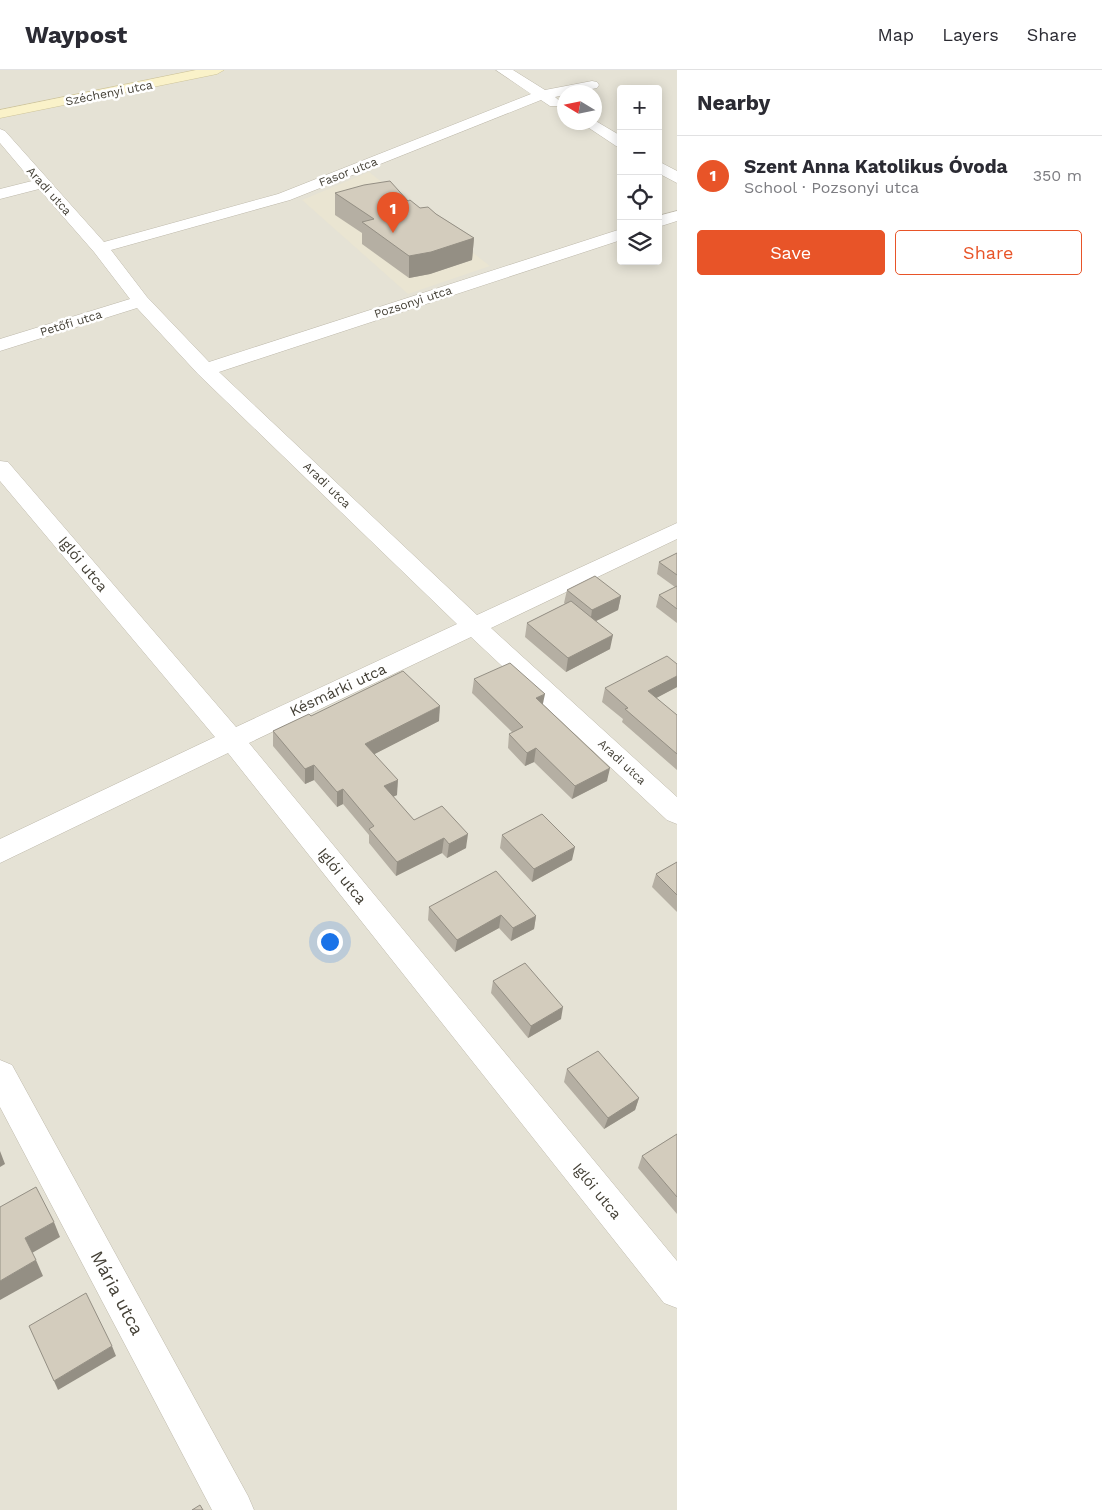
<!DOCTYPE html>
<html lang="en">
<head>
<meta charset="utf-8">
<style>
  :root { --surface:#fff; --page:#f7f7f7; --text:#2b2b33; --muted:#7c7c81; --line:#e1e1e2; --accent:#e85428 }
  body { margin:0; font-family:"Work Sans",sans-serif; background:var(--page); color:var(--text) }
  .controls { position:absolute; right:15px; top:15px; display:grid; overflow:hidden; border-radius:5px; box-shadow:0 2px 12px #0003 }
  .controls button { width:45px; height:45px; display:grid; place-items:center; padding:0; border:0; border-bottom:1px solid var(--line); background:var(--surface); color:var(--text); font:25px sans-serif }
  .compass { position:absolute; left:557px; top:15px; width:45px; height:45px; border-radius:50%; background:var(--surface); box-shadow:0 2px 12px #0003; rotate:280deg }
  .you { position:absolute; left:329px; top:871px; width:18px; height:18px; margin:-12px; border:4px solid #fff; border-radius:50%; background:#1a73e8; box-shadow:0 0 0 8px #1a73e833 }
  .badge { display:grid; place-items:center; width:32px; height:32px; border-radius:50%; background:var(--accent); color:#fff; font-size:16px; font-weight:700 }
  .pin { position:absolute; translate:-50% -41px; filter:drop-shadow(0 1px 2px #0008) }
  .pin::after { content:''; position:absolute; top:26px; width:18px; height:15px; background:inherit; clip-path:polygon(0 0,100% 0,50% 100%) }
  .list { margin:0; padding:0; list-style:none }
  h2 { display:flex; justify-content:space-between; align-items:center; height:65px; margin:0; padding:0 20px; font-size:21px }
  h2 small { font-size:16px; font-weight:400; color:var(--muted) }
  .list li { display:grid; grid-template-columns:32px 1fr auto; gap:15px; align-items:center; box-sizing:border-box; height:80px; padding:0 20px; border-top:1px solid var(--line) }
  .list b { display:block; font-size:19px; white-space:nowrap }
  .list p { margin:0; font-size:16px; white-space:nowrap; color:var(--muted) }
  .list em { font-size:16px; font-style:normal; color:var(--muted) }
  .actions { display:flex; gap:10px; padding:15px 20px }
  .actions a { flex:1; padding:11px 0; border:1px solid var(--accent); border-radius:5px; text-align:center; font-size:18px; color:var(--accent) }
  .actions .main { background:var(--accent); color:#fff }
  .icon { flex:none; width:28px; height:28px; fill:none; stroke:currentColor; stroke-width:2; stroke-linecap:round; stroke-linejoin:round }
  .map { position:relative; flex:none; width:677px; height:1440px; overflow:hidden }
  header { display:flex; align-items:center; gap:30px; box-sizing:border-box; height:70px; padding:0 25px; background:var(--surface); border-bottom:1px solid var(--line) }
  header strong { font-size:24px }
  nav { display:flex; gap:28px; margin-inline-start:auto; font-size:18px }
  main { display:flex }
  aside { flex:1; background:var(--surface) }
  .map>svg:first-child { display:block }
</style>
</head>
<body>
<header>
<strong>Waypost</strong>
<nav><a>Map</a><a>Layers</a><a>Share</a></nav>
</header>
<main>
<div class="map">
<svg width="677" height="1440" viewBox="0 0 677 1440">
  <rect width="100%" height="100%" fill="#f2efe7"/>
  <!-- residential -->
  <path fill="#e5e2d5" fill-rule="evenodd" d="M 0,0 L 677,0 L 677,1440 L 0,1440 ZM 621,19 L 658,19 L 658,191 L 621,191 ZM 564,22 L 594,22 L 594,52 L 564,52 Z"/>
  <!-- education -->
  <path fill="#eae5d2" d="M 369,102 L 490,196 L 408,224 L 302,130 Z"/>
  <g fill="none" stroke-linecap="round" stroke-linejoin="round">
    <!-- street casing -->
    <g stroke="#bdb8aa" stroke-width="1">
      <g id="street">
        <path d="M 496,0 L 513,0 L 545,20 L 592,11 L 597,12 L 599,15 L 597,18 L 576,22 L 564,22 L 564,25 L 555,27 L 562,33 L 560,36 L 550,36 L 541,30 L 290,130 L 111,180 L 147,227 L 209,292 L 621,159 L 621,170 L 219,302 L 477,545 L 677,453 L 677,469 L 491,558 L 677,727 L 677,754 L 667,750 L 471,567 L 249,673 L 677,1191 L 677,1238 L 664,1233 L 228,683 L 0,793 L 0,769 L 215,667 L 0,411 L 0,391 L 8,392 L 236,657 L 457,554 L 198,304 L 137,238 L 0,281 L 0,269 L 130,229 L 94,182 L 39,119 L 0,129 L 0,119 L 32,111 L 0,73 L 0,59 L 5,61 L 104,172 L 278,124 L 531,24 Z"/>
        <path d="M 594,50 L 621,66 L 621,78 L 616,76 L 580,52 L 594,52 Z"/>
        <path d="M 658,91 L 677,101 L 677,113 L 658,103 Z"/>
        <path d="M 677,141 L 677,151 L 658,157 L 658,146 Z"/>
        <path d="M 0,990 L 12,995 L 248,1426 L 254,1440 L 212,1440 L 0,1037 Z"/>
      </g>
    </g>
    <!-- secondary casing -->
    <g stroke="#cec49a" stroke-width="1">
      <path id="secondary" d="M 196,0 L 224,0 L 217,4 L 0,48 L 0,40 Z"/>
    </g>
    <!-- street -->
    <use href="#street" fill="#fff" fill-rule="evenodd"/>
    <!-- secondary -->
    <use href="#secondary" fill="#faf2c9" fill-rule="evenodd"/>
  </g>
  <!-- wall -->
  <g fill="#b5afa3">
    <path d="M 335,123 L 408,131 L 420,138 L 436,144 L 474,168 L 472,190 L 430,204 L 409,208 L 362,174 L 362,163 L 335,145 Z"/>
    <path d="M 677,483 L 677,553 L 656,537 L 659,525 L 675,517 L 657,504 L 659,492 Z"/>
    <path d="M 567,520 L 621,526 L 618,540 L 596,551 L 610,579 L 566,602 L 525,567 L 527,553 L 565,534 L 564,533 Z"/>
    <path d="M 677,594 L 677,617 L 656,628 L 677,645 L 677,700 L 622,652 L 623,649 L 602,632 L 605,618 Z"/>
    <path d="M 474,609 L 543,635 L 607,711 L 572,729 L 534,692 L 525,696 L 508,678 L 509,664 L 513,663 L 472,623 Z"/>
    <path d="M 311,646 L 439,651 L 374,684 L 397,725 L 393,727 L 414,750 L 466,778 L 447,788 L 442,783 L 396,806 L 369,773 L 369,765 L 343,734 L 337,737 L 314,710 L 305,714 L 273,676 L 273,661 Z"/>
    <path d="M 502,765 L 572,790 L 532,812 L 500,778 Z"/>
    <path d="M 677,792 L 677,842 L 652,817 L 656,804 Z"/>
    <path d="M 429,837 L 536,846 L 534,859 L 511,871 L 499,858 L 455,882 L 428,850 Z"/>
    <path d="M 493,911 L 561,949 L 528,968 L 491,923 Z"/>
    <path d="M 567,999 L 639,1028 L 635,1040 L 604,1059 L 564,1012 Z"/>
    <path d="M 677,1064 L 677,1144 L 638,1098 L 642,1086 Z"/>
  </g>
  <!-- shaded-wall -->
  <g fill="#948f84">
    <path d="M 474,168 L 472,190 L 430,204 L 409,208 L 409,186 Z"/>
    <path d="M 621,526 L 618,540 L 590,554 L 592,540 Z"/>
    <path d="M 613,565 L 610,579 L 566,602 L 568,588 Z"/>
    <path d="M 677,606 L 677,617 L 645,634 L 648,621 Z"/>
    <path d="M 545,624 L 542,638 L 536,628 Z"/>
    <path d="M 440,636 L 439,651 L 365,689 L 365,674 Z"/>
    <path d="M 536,678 L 534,692 L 525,696 L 527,683 Z"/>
    <path d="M 314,695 L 314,710 L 305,714 L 305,699 Z"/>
    <path d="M 610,698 L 607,711 L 572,729 L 575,716 Z"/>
    <path d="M 398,710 L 397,725 L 383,731 L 384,716 Z"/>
    <path d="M 343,719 L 343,734 L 337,737 L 337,722 Z"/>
    <path d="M 468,764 L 466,778 L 447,788 L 449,774 Z"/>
    <path d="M 444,768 L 442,783 L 396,806 L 397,792 Z"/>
    <path d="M 575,777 L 572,790 L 532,812 L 534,799 Z"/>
    <path d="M 501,845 L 499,858 L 455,882 L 457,870 Z"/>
    <path d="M 536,846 L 534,859 L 511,871 L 513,858 Z"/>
    <path d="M 563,937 L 561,949 L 528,968 L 531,956 Z"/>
    <path d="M 639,1028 L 635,1040 L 604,1059 L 608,1048 Z"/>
    <path d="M 0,1081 L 5,1094 L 0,1097 Z"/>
    <path d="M 54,1152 L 60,1167 L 32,1183 L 25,1168 Z"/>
    <path d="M 36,1190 L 43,1206 L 0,1230 L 0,1211 Z"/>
    <path d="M 112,1276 L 116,1286 L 58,1320 L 54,1311 Z"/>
  </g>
  <!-- building -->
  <g fill="#d3ccbd" stroke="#948f84">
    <path d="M 390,111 L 408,131 L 410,130 L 420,138 L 428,137 L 436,144 L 474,168 L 431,182 L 409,186 L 362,152 L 374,149 L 335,123 L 364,115 Z"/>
    <path d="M 677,483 L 677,505 L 659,492 Z"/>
    <path d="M 595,506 L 621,526 L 592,540 L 567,520 Z"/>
    <path d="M 677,516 L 677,539 L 659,525 Z"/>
    <path d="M 571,531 L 613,565 L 568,588 L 527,553 Z"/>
    <path d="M 667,586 L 677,594 L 677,606 L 648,621 L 677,645 L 677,684 L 625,639 L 628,638 L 605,618 Z"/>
    <path d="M 510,593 L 545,624 L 536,628 L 610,698 L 575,716 L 536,678 L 527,683 L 509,664 L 523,657 L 474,609 Z"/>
    <path d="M 403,601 L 440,636 L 365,674 L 398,710 L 384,716 L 414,750 L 442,736 L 468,764 L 449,774 L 444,768 L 397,792 L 369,759 L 374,756 L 343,719 L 337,722 L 314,695 L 305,699 L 273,661 L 309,644 L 311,646 Z"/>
    <path d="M 542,744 L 575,777 L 534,799 L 502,765 Z"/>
    <path d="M 677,792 L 677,825 L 656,804 Z"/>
    <path d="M 496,801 L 536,846 L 513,858 L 501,845 L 457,870 L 429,837 Z"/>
    <path d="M 525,893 L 563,937 L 531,956 L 493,911 Z"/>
    <path d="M 598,981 L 639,1028 L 608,1048 L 567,999 Z"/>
    <path d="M 677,1064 L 677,1127 L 642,1086 Z"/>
    <path d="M 36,1117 L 54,1152 L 25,1168 L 36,1190 L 0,1211 L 0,1137 Z"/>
    <path d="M 86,1223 L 112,1276 L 54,1311 L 29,1256 Z"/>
    <path d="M 200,1435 L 203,1440 L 192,1440 Z"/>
  </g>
  <g text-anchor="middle" stroke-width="5" stroke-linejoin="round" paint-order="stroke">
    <!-- far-street labels -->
    <g font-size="12" fill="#444036" stroke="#fff">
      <text transform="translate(109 23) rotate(-11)" y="4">Széchenyi utca</text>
      <text transform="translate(348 102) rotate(-21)" y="4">Fasor utca</text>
      <text transform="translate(49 121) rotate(48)" y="4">Aradi utca</text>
      <text transform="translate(413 232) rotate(-18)" y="4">Pozsonyi utca</text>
      <text transform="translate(71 253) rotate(-17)" y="4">Petőfi utca</text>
      <text transform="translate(327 415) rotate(44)" y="4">Aradi utca</text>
      <text transform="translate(622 692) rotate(43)" y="4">Aradi utca</text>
    </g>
    <!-- street labels -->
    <g font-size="15" fill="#444036" stroke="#fff">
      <text transform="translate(83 494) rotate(50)" y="5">Iglói utca</text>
      <text transform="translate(338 620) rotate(-25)" y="5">Késmárki utca</text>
      <text transform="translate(342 806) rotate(51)" y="5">Iglói utca</text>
      <text transform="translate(597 1121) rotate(51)" y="5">Iglói utca</text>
    </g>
    <!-- near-street labels -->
    <g font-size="18" fill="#444036" stroke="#fff">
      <text transform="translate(117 1223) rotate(62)" y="6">Mária utca</text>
    </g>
  </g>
</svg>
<div class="controls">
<button>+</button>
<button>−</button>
<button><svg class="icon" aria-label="locate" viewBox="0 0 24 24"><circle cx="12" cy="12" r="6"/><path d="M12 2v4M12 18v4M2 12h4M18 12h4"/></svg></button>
<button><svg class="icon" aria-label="layers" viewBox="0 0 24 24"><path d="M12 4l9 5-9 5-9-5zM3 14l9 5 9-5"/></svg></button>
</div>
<svg class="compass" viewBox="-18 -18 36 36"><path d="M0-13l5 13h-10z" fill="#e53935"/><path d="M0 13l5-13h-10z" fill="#7c7c81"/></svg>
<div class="you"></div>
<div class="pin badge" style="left:393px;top:163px">1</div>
</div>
<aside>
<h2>Nearby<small></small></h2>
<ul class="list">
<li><span class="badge">1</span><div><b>Szent Anna Katolikus Óvoda</b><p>School · Pozsonyi utca</p></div><em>350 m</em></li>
</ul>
<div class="actions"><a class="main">Save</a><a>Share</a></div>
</aside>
</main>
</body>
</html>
